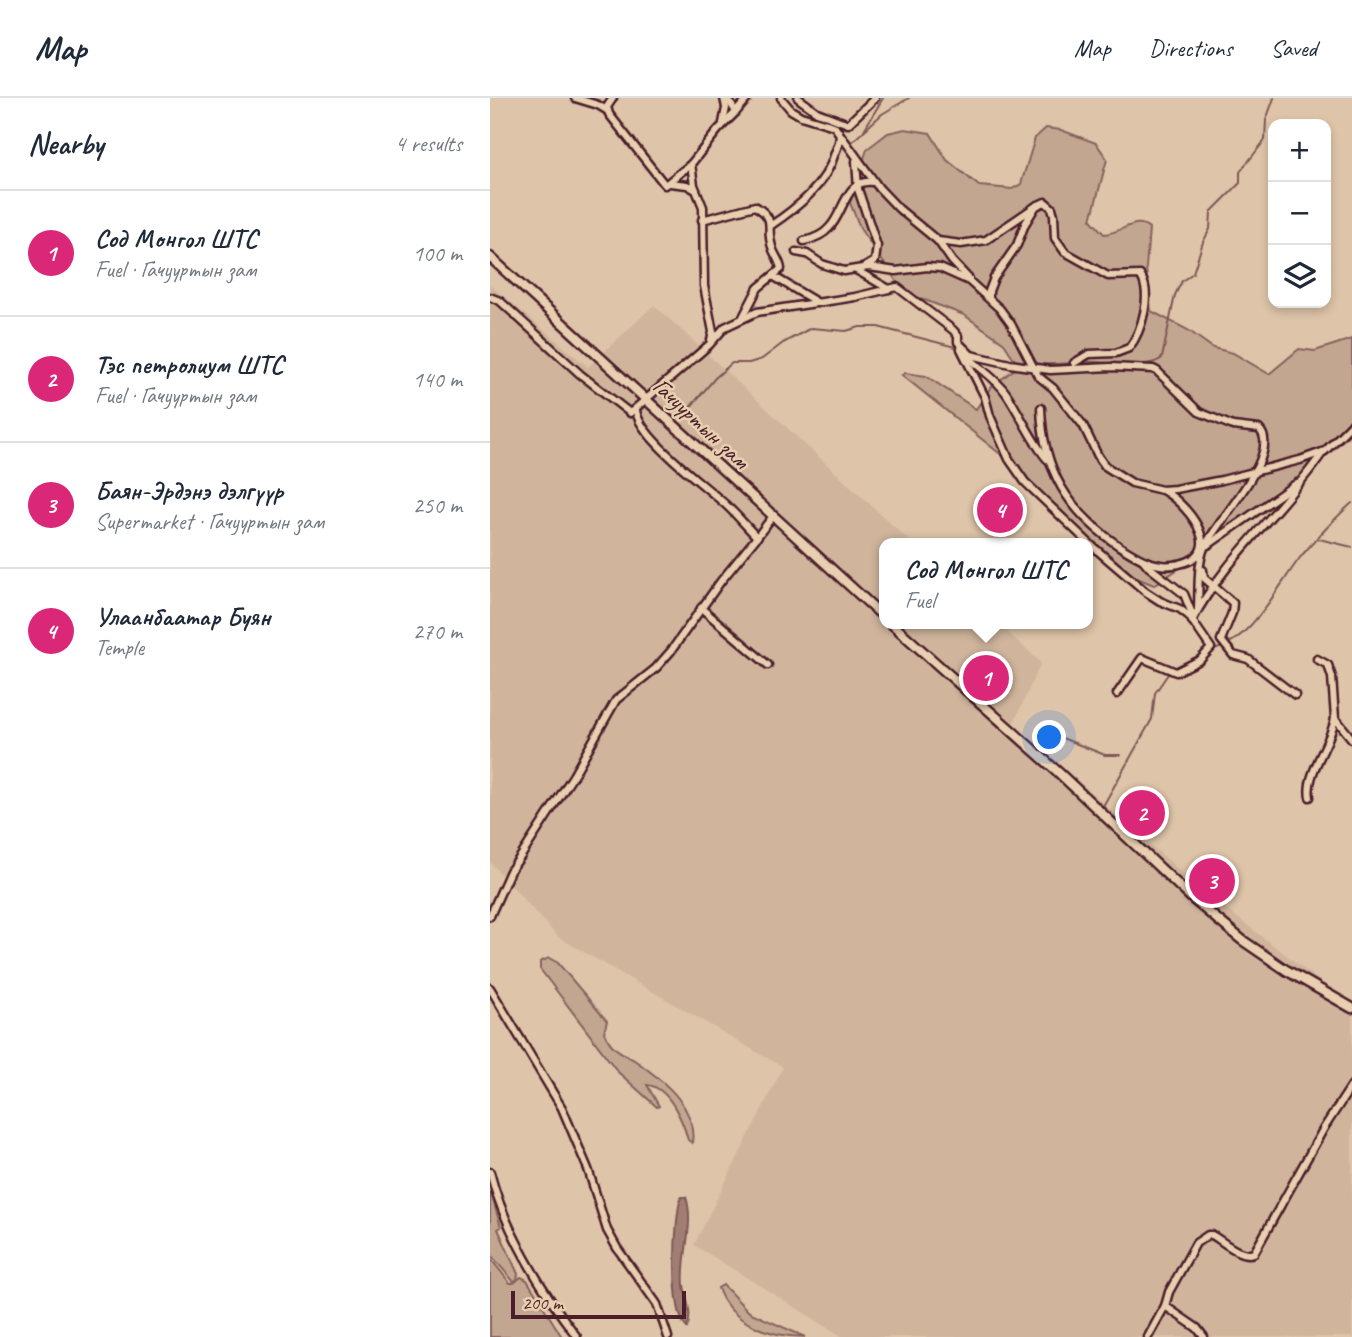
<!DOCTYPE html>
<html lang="en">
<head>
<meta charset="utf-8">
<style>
  :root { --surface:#fff; --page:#f6f6f7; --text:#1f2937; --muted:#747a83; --line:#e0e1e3; --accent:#db2777 }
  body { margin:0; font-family:Caveat,sans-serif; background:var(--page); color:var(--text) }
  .controls { position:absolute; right:21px; top:21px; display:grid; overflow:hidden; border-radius:14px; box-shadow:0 4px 10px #0003 }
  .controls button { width:63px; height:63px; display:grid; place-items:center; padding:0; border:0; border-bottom:2px solid var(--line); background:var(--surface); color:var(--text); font:35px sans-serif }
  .scale { position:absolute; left:21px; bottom:18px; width:175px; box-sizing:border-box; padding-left:7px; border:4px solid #4a1f2b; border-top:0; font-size:19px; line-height:24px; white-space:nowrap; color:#4a1f2b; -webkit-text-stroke:5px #e8cfb0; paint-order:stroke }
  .you { position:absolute; left:560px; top:640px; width:24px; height:24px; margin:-18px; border:5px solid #fff; border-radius:50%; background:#1a73e8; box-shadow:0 0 0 10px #1a73e833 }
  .badge { display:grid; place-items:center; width:46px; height:46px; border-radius:50%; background:var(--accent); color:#fff; font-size:23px; font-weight:700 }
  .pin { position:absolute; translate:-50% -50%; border:4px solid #fff; box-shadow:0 2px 7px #0006 }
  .popup { position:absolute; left:389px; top:440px; width:214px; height:91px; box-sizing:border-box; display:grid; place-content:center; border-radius:14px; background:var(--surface); filter:drop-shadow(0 2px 5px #0005); font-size:23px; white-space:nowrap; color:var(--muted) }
  .popup b { font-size:26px; color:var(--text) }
  .popup::after { content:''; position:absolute; left:50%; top:100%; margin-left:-14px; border:14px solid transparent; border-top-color:var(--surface) }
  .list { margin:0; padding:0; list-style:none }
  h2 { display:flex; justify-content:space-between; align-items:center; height:91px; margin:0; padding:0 28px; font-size:30px }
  h2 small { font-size:23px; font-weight:400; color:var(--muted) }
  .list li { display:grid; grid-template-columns:46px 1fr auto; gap:21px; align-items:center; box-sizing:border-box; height:126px; padding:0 28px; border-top:2px solid var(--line) }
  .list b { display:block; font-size:26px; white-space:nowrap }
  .list p { margin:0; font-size:23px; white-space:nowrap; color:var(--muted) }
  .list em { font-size:23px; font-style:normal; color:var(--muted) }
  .icon { flex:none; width:38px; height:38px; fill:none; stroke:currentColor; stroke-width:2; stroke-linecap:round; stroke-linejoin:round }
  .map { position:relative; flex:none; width:862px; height:1239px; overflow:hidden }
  header { display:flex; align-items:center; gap:42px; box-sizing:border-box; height:98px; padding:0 35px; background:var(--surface); border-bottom:2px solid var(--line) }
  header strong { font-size:33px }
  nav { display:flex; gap:38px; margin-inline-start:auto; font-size:24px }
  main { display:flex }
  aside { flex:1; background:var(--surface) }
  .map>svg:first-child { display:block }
</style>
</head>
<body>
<header>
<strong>Map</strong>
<nav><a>Map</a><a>Directions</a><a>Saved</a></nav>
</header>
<main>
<aside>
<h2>Nearby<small>4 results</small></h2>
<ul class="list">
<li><span class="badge">1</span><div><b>Сод Монгол ШТС</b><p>Fuel · Гачууртын зам</p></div><em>100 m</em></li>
<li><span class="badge">2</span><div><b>Тэс петролиум ШТС</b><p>Fuel · Гачууртын зам</p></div><em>140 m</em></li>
<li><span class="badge">3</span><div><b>Баян-Эрдэнэ дэлгүүр</b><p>Supermarket · Гачууртын зам</p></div><em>250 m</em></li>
<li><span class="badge">4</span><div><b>Улаанбаатар Буян</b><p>Temple</p></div><em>270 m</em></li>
</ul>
</aside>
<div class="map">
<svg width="862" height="1239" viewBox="0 0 862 1239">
  <rect width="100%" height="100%" fill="#dec4a8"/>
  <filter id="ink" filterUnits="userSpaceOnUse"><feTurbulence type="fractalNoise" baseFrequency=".0143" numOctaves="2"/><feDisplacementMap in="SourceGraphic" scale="14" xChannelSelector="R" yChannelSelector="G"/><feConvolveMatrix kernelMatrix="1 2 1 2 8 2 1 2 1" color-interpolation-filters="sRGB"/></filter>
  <g filter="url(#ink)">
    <!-- built -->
    <path fill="#d0b59c" d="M 0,187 L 98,269 L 164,207 L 422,445 L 394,445 L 394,526 L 509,526 L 551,565 L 523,626 L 714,794 L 840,891 L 862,905 L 862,1239 L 353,1239 L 204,1147 L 293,969 L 68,839 L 0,764 Z"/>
    <!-- green -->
    <g fill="#c3a690" stroke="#86625e" stroke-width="2">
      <path d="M 556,30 L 571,32 L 606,45 L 617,61 L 601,122 L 614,136 C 632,135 646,118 659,130 L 656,170 L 661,213 L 698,232 L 723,250 L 743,255 L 779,276 L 809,251 L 825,253 L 862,241 L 862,334 L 774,414 L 664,487 L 647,480 L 593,439 L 563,412 L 514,359 L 412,277 L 415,275 L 436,278 L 486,311 L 501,289 L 526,270 L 526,264 L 513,244 L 474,217 L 424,198 L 407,184 L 371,132 L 360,105 L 377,51 L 398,35 L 415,31 L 440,35 L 457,62 L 489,88 L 522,91 L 531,86 L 545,40 Z"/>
      <path d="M 59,860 L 68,865 L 117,923 L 114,934 C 124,956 133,953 150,966 C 176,985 207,1010 202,1045 L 198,1042 C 193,1023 179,989 157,987 L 169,1008 L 167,1009 L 128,974 L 50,871 L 50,864 Z"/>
      <path d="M 0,1093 L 11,1129 L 8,1131 L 28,1176 L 27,1182 L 23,1183 L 0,1156 Z"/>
      <path d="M 0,1160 L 20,1185 L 24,1185 L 31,1179 L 37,1182 L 72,1239 L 0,1239 Z"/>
      <path d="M 233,1187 L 259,1214 L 315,1239 C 282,1239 240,1226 228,1190 Z"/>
    </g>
    <!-- water -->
    <path fill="#a07e73" stroke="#7e5856" stroke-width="2" d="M 191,1099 L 196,1099 C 205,1127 191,1158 194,1187 C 196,1201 203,1217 197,1230 C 180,1214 184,1122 191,1099 Z"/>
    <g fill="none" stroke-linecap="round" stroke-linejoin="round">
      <!-- stream -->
      <g stroke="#7e5856" stroke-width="2">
        <path d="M 256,7 L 263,0"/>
        <path d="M 374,32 L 393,0"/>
        <path d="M 363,43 L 392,16 L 419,0"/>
        <path d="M 482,253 L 500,258"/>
        <path d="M 592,264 C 611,262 658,273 672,260 L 685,197 L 692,183 L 703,175 L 713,144 L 720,131 L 721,114 L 750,85 L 750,74 L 775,42 L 776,22 L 784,0"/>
        <path d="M 546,267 L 583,265"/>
        <path d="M 190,318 L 198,312 L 225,280 L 242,265 L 259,265 L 272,261 L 293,245 L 321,230 L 356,233 L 370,229 L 388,229 L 469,250"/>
        <path d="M 829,441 L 862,449"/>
        <path d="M 739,545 C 765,532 791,485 809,461 C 821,446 847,418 862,405"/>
        <path d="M 720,554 L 734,548"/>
        <path d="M 685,570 L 711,557"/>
        <path d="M 567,638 L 615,657 L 630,657"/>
        <path d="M 613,708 L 662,621 L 665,595 L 680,573"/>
      </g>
      <!-- minor casing -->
      <g stroke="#4a1f2b" stroke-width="11">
        <g id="minor">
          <path d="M 85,0 L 108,7 L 118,13"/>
          <path d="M 123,0 L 117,9 L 119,16 L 175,87 L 201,66 L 228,32 L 246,14 L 237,0"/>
          <path d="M 291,0 L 301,12 L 311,18 L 344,28 L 389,90 L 409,111 L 448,143 L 462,163 L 479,181"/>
          <path d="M 308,0 L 327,14 L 358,26 L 385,0"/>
          <path d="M 246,14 L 258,0"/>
          <path d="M 233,25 L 236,10 L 234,0"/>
          <path d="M 366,63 L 368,91 L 387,148 L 385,163 L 375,169"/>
          <path d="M 201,66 L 204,87 L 213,109 L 214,188 L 223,234 L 221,242"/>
          <path d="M 180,85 L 197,87 L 204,91"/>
          <path d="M 546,108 L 555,104 L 562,110 L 564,117 L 565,140 L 575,154 L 618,178 L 650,177 C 663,195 652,233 639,250 L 626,255 L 599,256 L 584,265"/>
          <path d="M 280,128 C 307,110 336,87 345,55 C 348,47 351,42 349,34"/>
          <path d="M 314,143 C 323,141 333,137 339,130 C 354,116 355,80 383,84"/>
          <path d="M 448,143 L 471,146 L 496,142 L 546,108 L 535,126 L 527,147 L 504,180 L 499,193 L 499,199"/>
          <path d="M 306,154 L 317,156 L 332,166 L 354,173 L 379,169 L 406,173 L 437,169 L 450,170 L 479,183 L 510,211 L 521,226 L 548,278 L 563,290 L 593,327 L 608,358 L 615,368 L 642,385 L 672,392 L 685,391 L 732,382 L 810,362 L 835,353 L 862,326"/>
          <path d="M 366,172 L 399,191"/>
          <path d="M 283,178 L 328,205"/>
          <path d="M 0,199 L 10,203 L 90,276 L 140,315 L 219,247 L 235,229 L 252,221 L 268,190 L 291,171 C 290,162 284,157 282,149 C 275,128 288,122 265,108 L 212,122"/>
          <path d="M 252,221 L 267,214 L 365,199 L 407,189 L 463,232 L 468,238 L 468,244 L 481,257 L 520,266 L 560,272 L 621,269 L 663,271 L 667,273 L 709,314 L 743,328 L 769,331 C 794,355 724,426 714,450 C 707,468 709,492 708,510"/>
          <path d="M 471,251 L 495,299 L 500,318 L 519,361 L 535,384 L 601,447 L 656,494 L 670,503 L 690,511 L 699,518 L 721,550 L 710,562 L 686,574 L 652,560 L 627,596"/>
          <path d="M 477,257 C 489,271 506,280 516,295 C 531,317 540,341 557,361"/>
          <path d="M 551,310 C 553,373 578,413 629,448 C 645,458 663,470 683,467 C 739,460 702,410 674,393"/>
          <path d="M 267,439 L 283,418"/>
          <path d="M 718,447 L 807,385"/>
          <path d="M 654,463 L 659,469 L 694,496 L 703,518"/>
          <path d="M 713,472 L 714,480 L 743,505 L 742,515 L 731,542 L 743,557 L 758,561 L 805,597"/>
          <path d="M 211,510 L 278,567"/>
          <path d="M 702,523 C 735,459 793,413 833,354"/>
          <path d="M 827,561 L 838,567 L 842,579 L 845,620 L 862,641"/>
          <path d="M 820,699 C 815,676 841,646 845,620"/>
          <path d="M 0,818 L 20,773 L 31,758 L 83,678 L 126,602 L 166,570 L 181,553 L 231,483 L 267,439 C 256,428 247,417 236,407 C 215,387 148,339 146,312"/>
          <path d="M 0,890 L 72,1010 L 98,1071 L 117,1132 L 127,1150 L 167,1206 L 178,1239"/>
          <path d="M 0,1074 C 15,1134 50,1190 87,1239"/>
          <path d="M 675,1208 L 707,1230 L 714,1239"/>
          <path d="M 658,1239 L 675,1208 L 679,1194 L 706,1145 L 718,1137 L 722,1137 C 734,1144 751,1160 764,1155 L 834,1030 L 862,987"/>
        </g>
      </g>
      <!-- major casing -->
      <g stroke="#4a1f2b" stroke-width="13">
        <g id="major">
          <path d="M 0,159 L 394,519"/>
          <path d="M 402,526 L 568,674 L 704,802 L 752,842 L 796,872 L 862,910"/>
        </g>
      </g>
      <!-- minor -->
      <use href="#minor" stroke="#e8cfb0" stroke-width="6"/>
      <!-- major -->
      <use href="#major" stroke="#e8cfb0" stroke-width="8"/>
    </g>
  </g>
  <g text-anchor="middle" stroke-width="5" stroke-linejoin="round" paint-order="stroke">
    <!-- street labels -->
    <g font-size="24" fill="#4a1f2b" stroke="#e8cfb0">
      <text transform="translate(211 325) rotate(43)" y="8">Гачууртын зам</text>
    </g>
  </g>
</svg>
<div class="controls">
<button>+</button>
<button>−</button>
<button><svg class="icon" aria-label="layers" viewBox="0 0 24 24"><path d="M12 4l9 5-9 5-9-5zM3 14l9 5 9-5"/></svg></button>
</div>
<div class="scale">200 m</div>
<div class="you"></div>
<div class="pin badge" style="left:496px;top:580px">1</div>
<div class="popup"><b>Сод Монгол ШТС</b>Fuel</div>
<div class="pin badge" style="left:652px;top:715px">2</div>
<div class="pin badge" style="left:722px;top:783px">3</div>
<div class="pin badge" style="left:510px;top:412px">4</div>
</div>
</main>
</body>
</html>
